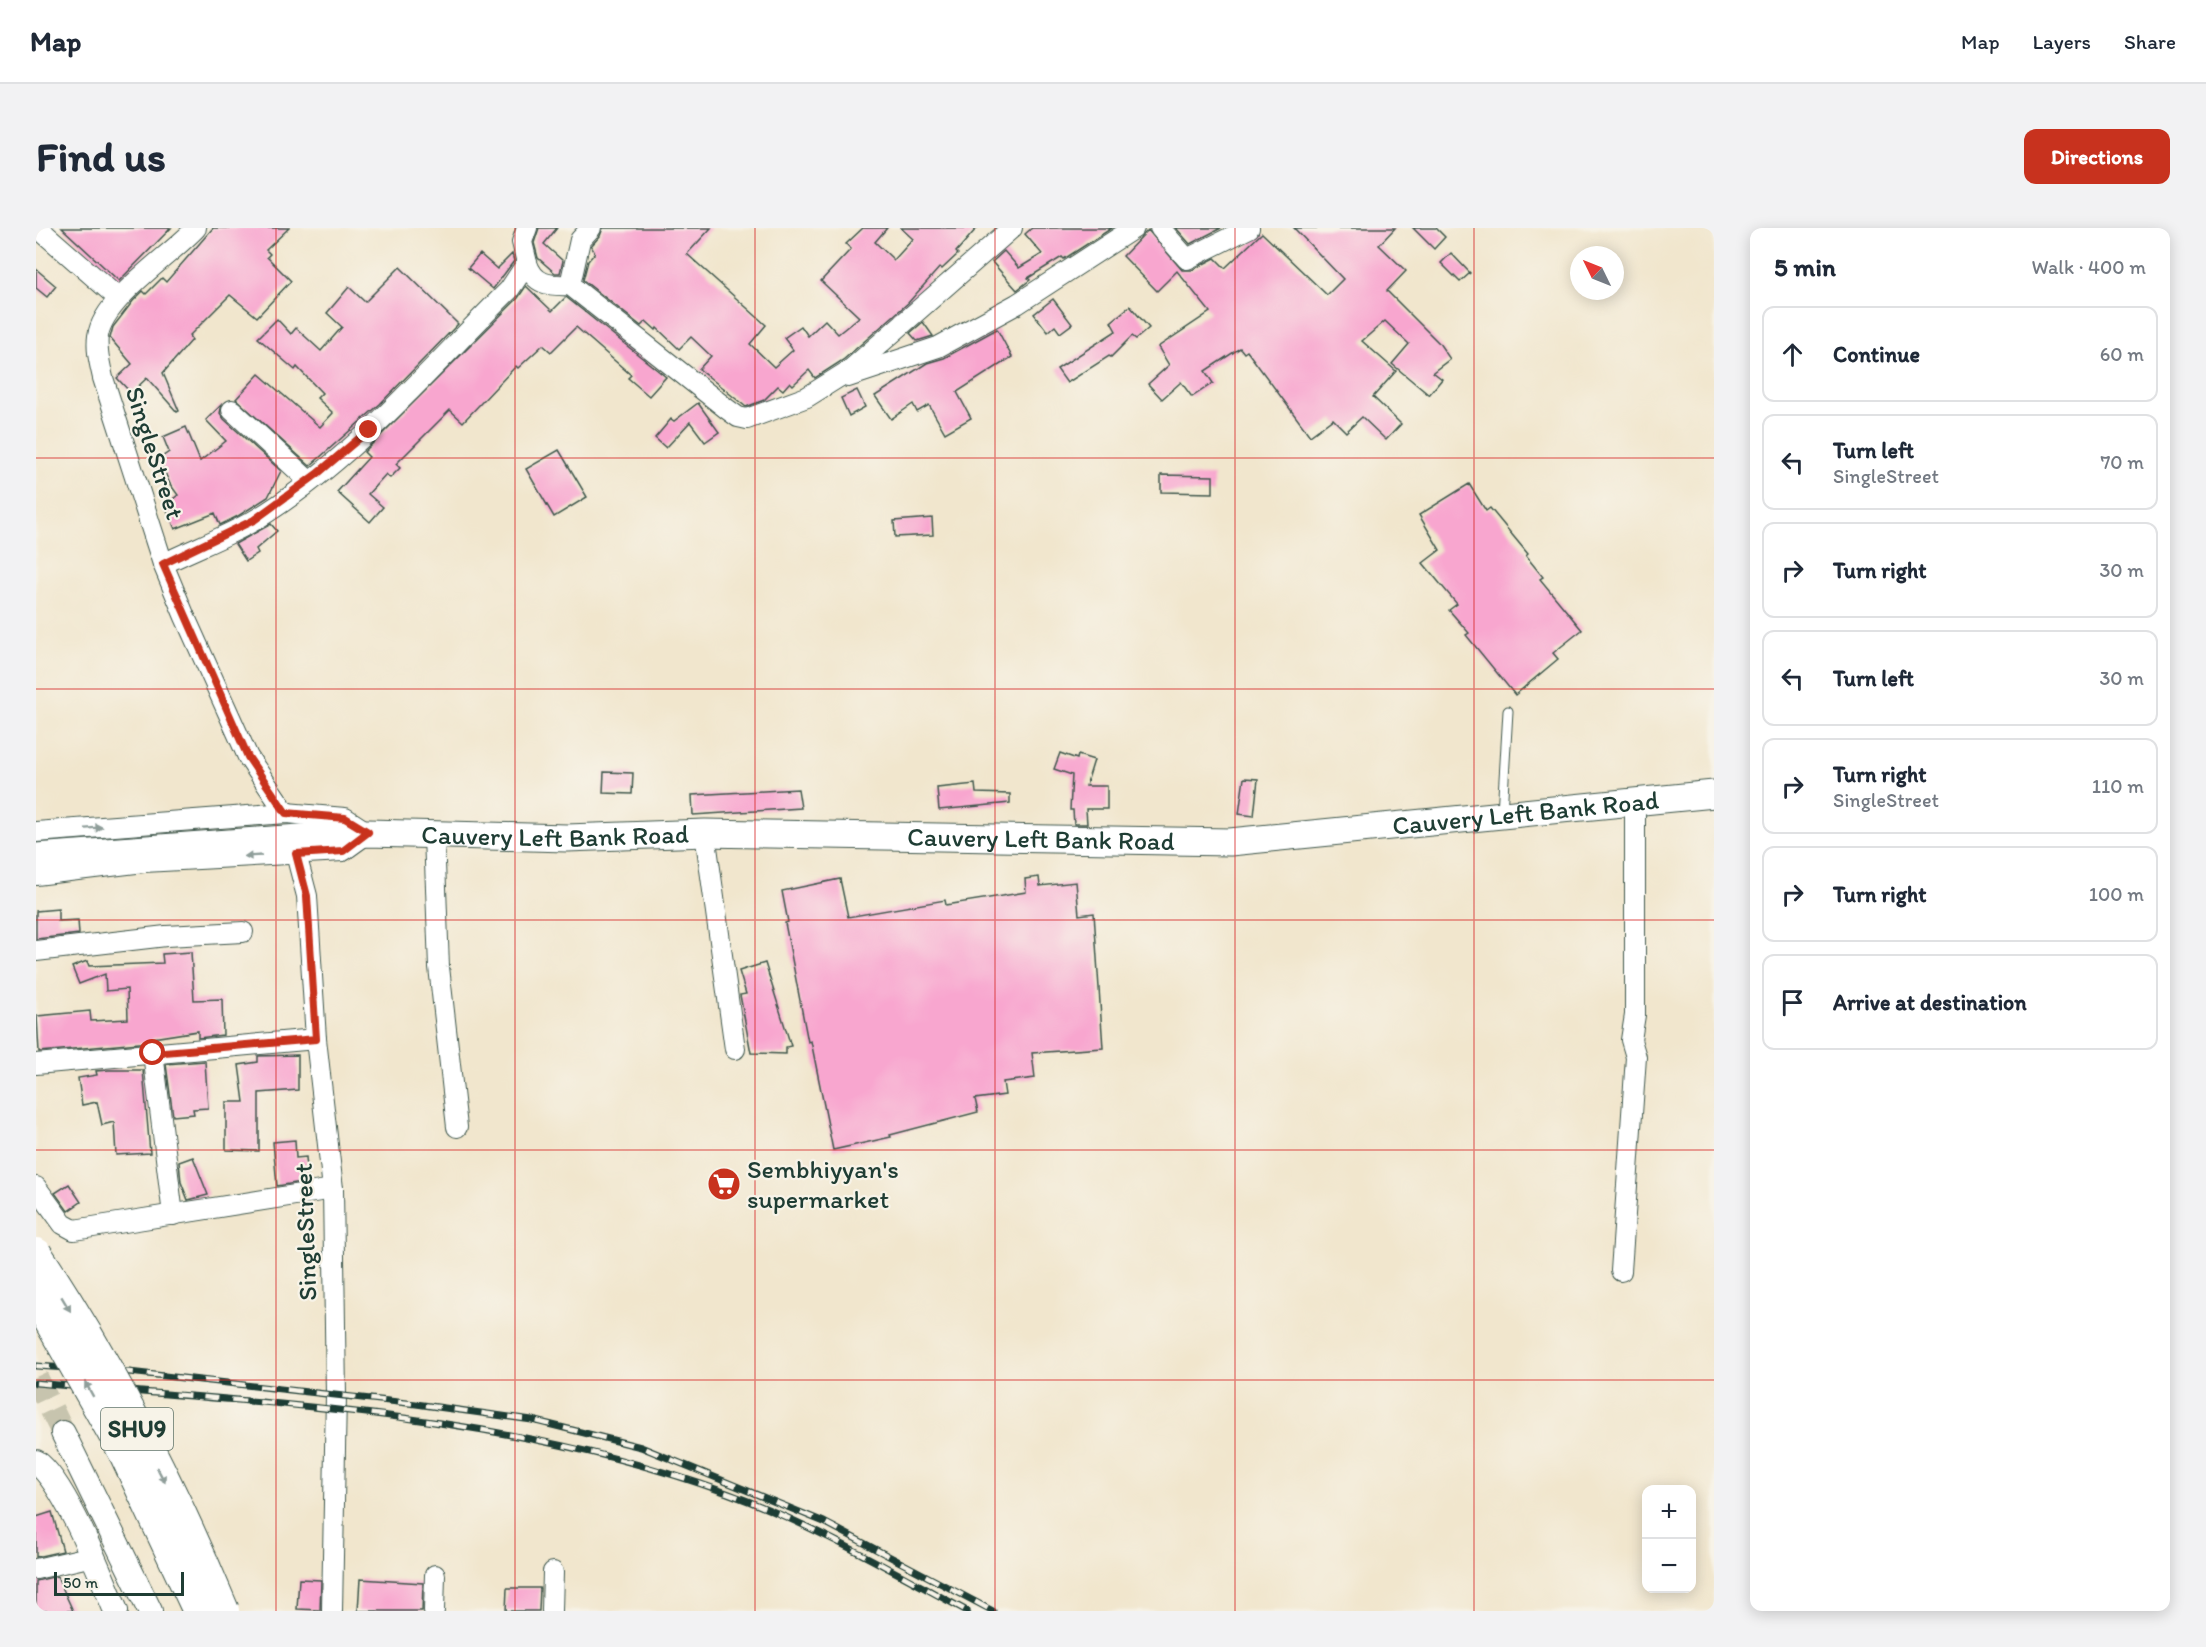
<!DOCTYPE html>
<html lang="en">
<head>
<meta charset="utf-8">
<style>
  :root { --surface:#fff; --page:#f2f2f3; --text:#1f2937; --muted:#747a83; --line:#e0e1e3; --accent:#c8321e }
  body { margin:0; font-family:Itim,sans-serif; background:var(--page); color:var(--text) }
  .controls { position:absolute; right:18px; bottom:18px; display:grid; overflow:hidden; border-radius:12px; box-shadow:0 3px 15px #0003 }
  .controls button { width:54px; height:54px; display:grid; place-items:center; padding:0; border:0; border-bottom:2px solid var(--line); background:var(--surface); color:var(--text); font:30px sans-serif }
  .compass { position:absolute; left:1534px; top:18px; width:54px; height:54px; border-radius:50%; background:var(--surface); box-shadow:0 3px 15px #0003; rotate:313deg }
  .scale { position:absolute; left:18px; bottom:15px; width:130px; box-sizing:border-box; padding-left:6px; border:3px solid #1f3d34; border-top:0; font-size:16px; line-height:21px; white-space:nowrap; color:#1f3d34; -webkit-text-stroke:4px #f7f3e8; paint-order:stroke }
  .stop { position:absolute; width:18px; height:18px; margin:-14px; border:4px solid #c8321e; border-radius:50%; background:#fff }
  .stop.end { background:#c8321e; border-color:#fff; box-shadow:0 2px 6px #0008 }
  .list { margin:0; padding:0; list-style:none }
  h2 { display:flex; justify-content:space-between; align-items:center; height:78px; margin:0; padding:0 24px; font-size:26px }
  h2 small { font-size:20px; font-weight:400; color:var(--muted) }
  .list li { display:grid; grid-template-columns:39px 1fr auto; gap:18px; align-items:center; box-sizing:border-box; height:96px; margin:0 12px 12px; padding:0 12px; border:2px solid var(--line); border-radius:12px }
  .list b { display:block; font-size:22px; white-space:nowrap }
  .list p { margin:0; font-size:20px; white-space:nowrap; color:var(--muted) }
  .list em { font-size:20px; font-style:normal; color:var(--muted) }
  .icon { flex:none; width:33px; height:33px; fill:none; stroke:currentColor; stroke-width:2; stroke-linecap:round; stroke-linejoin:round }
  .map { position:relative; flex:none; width:1678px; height:1383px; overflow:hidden; border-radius:12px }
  header { display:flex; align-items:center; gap:36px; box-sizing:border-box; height:84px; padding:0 30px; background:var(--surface); border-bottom:2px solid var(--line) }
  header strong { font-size:28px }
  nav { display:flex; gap:33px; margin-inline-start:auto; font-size:21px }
  .intro { display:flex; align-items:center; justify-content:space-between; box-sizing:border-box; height:144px; padding:0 36px }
  h1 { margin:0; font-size:42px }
  .button { padding:15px 27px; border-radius:12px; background:var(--accent); color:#fff; font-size:21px; font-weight:700 }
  main { display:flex; gap:36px; padding:0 36px }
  aside { flex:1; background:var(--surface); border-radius:12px; box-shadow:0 3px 15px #0003 }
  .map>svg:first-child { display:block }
</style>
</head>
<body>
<header>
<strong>Map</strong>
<nav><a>Map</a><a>Layers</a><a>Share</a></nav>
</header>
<div class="intro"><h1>Find us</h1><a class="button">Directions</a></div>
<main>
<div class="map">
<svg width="1678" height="1383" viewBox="0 0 1678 1383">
  <rect width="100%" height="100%" fill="#f7f3e8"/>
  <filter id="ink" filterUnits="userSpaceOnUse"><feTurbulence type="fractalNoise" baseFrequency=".0167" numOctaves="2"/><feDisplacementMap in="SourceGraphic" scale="12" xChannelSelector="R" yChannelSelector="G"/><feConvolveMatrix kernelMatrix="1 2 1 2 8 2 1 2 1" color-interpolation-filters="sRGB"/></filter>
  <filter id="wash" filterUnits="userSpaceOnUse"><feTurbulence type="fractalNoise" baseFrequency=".008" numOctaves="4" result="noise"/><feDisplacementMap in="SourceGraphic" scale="24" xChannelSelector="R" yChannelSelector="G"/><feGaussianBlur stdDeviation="1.35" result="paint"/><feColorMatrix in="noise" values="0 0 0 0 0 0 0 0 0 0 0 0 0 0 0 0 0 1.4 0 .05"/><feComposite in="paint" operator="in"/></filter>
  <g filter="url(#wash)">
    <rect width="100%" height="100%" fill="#f1e6cd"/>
    <g id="blocks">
      <!-- building -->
      <g fill="#f8a6cf">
        <path d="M 26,0 L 135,0 L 83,53 Z"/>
        <path d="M 177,0 L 253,0 L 230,22 L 234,26 L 231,29 L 255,53 L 221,89 L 194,67 L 153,108 L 156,112 L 127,145 L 143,183 L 141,184 L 111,150 L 95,165 L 81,150 L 96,136 L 74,110 L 77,99 L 97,73 L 107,63 L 110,66 L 126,50 L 130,54 Z"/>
        <path d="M 503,0 L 521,0 L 508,16 L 527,33 L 524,45 L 519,45 L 502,30 L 498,15 Z"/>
        <path d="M 567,0 L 675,0 L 651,26 L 730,97 L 714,116 L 738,139 L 757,122 L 748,110 L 765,98 L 772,108 L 789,92 L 802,106 L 823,89 L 785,53 L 815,21 L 810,16 L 827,0 L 851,0 L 839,14 L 858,32 L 877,11 L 865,0 L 941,0 L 920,24 L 922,26 L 906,41 L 904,39 L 872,75 L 807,132 L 779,150 L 773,142 L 757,157 L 754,154 L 747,162 L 742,158 L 728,172 L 710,179 L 663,141 L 675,128 L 655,109 L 643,121 L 621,100 L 620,102 L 610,93 L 605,98 L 547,52 L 552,33 L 559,25 L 555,18 L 564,8 Z"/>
        <path d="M 996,0 L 1076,0 L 1028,31 L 1026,29 L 992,50 L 994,52 L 981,62 L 956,34 L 968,23 L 983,40 L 1006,26 L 989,6 Z"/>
        <path d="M 1140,0 L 1185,0 L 1154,16 Z"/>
        <path d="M 1258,0 L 1359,0 L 1343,17 L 1370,43 L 1351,63 L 1403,115 L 1414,131 L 1397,144 L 1406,151 L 1393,167 L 1356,136 L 1373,116 L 1349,93 L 1326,113 L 1360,143 L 1337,169 L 1365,196 L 1350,212 L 1326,189 L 1310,204 L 1297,191 L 1274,208 L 1211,123 L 1208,125 L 1204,120 L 1169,143 L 1177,155 L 1156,169 L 1145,154 L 1126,171 L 1112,156 L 1133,137 L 1122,119 L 1174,84 L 1141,43 L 1121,63 L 1087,28 L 1112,2 L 1146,42 L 1156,42 L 1179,30 L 1189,40 L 1226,5 L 1291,67 L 1307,51 Z"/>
        <path d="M 1377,0 L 1400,0 L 1409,9 L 1398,21 Z"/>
        <path d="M 1415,25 L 1434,45 L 1424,54 L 1405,35 Z"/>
        <path d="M 444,26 L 461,41 L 476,26 L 478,33 L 457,61 L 432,40 Z"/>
        <path d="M 364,39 L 422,96 L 344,176 L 274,238 L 200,171 L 223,146 L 284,199 L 297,185 L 281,170 L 286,165 L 261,139 L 259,142 L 222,110 L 241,91 L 255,106 L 260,100 L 285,123 L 306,99 L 291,85 L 313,59 L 329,74 Z"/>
        <path d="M 0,41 L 20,58 L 11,69 L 0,60 Z"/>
        <path d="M 490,58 L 516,83 L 530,69 L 630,149 L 613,168 L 592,150 L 595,147 L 540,99 L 515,124 L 507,117 L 482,140 L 480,138 L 427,194 L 414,182 L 360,236 L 364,240 L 354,250 L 350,246 L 332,266 L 347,279 L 334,294 L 301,264 L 333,229 L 328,224 L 482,70 Z"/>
        <path d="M 1017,71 L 1036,96 L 1024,105 L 1019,98 L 1012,104 L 998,86 Z"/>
        <path d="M 1094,78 L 1113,100 L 1100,111 L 1096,108 L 1075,129 L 1073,128 L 1031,155 L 1021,141 L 1080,103 L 1075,94 Z"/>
        <path d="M 887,94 L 897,108 L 881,113 L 874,105 Z"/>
        <path d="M 961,101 L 976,129 L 921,164 L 935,190 L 909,205 L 893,177 L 881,184 L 877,176 L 855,191 L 839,168 L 891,135 L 908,130 Z"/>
        <path d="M 821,162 L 829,179 L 813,188 L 805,170 Z"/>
        <path d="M 662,175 L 683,204 L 669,214 L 654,194 L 630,220 L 619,210 L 635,191 L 638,193 Z"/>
        <path d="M 186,176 L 184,185 L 188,191 L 245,243 L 232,269 L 202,288 L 184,297 L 179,285 L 139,301 L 129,277 L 142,267 L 134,256 L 123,231 L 133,224 L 127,209 L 150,199 L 164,233 L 190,213 L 170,192 Z"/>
        <path d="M 523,222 L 551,269 L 518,289 L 490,241 Z"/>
        <path d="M 1125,247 L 1177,248 L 1177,265 L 1125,264 Z"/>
        <path d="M 1433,256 L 1450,283 L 1454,280 L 1492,326 L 1490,328 L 1507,349 L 1504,351 L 1546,402 L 1517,425 L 1522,431 L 1479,467 L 1430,407 L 1433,405 L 1413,382 L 1421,376 L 1387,335 L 1404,322 L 1383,287 Z"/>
        <path d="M 896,290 L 897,307 L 859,309 L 858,293 Z"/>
        <path d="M 235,296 L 241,303 L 220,321 L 222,325 L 210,333 L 199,316 Z"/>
        <path d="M 1024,525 L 1041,531 L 1042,527 L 1058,532 L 1050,558 L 1071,558 L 1071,581 L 1050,581 L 1051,596 L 1038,596 L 1037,582 L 1034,582 L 1036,547 L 1018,541 Z"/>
        <path d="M 568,544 L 597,545 L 596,566 L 567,565 Z"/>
        <path d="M 1208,550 L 1222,551 L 1218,588 L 1203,586 Z"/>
        <path d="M 939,556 L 940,565 L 974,566 L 974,575 L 903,582 L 901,560 Z"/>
        <path d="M 762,561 L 765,580 L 657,587 L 656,567 Z"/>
        <path d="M 1003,649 L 1004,658 L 1040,654 L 1043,687 L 1058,685 L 1067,820 L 996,825 L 999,850 L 967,854 L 969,867 L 939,871 L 942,884 L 854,907 L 855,909 L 797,922 L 775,813 L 772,814 L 749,695 L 752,694 L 746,663 L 804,651 L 812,689 L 909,672 L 910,677 L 990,664 L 989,651 Z"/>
        <path d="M 22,681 L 22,693 L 42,692 L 43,706 L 0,711 L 0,683 Z"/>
        <path d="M 155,724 L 158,772 L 186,771 L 187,807 L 162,810 L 162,803 L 117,810 L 117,813 L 114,814 L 3,824 L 1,788 L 54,783 L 55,793 L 92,791 L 91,761 L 70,763 L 69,746 L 43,756 L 36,739 L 51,733 L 53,738 L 127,735 L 126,726 Z"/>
        <path d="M 729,735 L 755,818 L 750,819 L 750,826 L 715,825 L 704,767 L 710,766 L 703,743 Z"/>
        <path d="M 262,827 L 262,862 L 223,865 L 223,923 L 190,922 L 190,874 L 208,874 L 203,837 L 222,834 L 222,828 Z"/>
        <path d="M 169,833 L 172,880 L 157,881 L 158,886 L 137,888 L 130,836 Z"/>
        <path d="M 73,842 L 107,842 L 114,925 L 80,927 L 78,894 L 66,897 L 61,874 L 46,877 L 42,850 L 61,847 L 60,843 Z"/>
        <path d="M 259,912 L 260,930 L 270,929 L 272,953 L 241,958 L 237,914 Z"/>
        <path d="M 157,929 L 172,967 L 152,972 L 145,954 L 143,934 Z"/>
        <path d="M 33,956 L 45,974 L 32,983 L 19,965 Z"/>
        <path d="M 16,1284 L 27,1323 L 0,1329 L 0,1289 Z"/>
        <path d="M 21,1348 L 37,1383 L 0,1383 L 0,1353 Z"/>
        <path d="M 263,1351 L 285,1352 L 284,1382 L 261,1381 Z"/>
        <path d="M 324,1351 L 387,1355 L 386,1383 L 322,1383 Z"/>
        <path d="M 471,1360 L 504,1360 L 503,1383 L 470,1383 Z"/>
      </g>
    </g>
  </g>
  <g filter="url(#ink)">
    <use href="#blocks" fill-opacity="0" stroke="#3e564b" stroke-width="1.5"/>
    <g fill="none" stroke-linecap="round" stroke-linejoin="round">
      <!-- tertiary-tunnel -->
      <path stroke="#c7c4ae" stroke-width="24" stroke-dasharray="24 12" stroke-linecap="butt" d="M 0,1149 L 27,1205"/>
      <!-- service casing -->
      <g stroke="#3e564b" stroke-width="11">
        <path id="service" d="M 1466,585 L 1472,483"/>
      </g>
      <!-- minor casing -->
      <g stroke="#3e564b" stroke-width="22">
        <g id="minor">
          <path d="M 2,0 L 82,70"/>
          <path d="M 160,0 C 133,29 67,71 62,108 C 60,123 64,136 67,150 L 127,336 L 149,389 L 212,529 L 250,585"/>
          <path d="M 1124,0 L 1151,31 L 1213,0"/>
          <path d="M 491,35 C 498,57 514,58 534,57 L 691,181 L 702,189 L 711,191 L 771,169 L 814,142 L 976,0"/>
          <path d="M 534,57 L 544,12 L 555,0"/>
          <path d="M 812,149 L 902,119 L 981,76 L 1098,0"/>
          <path d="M 196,182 L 273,253"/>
          <path d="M 127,336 C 157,321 190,309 219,292 C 314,235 394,140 473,62 L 491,35 L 486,14 L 491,0"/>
          <path d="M 0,604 L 250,585 L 309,590 L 332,605 L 307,623 L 108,634 L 0,647"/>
          <path d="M 669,605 L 699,821"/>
          <path d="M 398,608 L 403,739 L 421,899"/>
          <path d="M 260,626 L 271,668 L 280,811 L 297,961 L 300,1167 L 296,1383"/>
          <path d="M 0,723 L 130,708 L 207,704"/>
          <path d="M 117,825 L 137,987"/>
          <path d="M 0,836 L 280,811"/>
          <path d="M 0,959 L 27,996 L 38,1002 L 297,961"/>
          <path d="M 1585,1043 L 1600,829 L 1595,812 L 1599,787 L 1599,576"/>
          <path d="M 0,1341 L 57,1328"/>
          <path d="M 398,1383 L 399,1347"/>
          <path d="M 516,1383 L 517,1344"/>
        </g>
      </g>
      <!-- tertiary casing -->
      <g stroke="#3e564b" stroke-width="26">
        <g id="tertiary">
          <path d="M 27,1205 L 114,1383"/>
          <path d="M 0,1234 C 29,1254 65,1348 80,1383"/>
        </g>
      </g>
      <!-- secondary casing -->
      <g stroke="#3e564b" stroke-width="29">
        <g id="secondary">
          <path id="s1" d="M 0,629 L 332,605 L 531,610 L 669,605 L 1194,614 L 1678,566"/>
        </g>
      </g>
      <!-- service -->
      <use href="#service" stroke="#fff" stroke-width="9"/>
      <!-- minor -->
      <use href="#minor" stroke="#fff" stroke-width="20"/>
      <!-- tertiary -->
      <use href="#tertiary" stroke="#fff" stroke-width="24"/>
      <!-- secondary -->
      <use href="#secondary" stroke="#fff" stroke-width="27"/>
      <!-- rail casing -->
      <g stroke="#1f3d34" stroke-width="7">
        <g id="rail">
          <path d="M 0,1138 L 93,1144 L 380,1176 L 496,1192 L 605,1219 L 788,1294 L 957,1383"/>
          <path d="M 0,1155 C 233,1176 469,1184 691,1265 C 774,1295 853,1341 931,1383"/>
        </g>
      </g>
      <!-- rail -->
      <use href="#rail" stroke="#f7f3e8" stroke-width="4.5" stroke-dasharray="14" stroke-linecap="butt"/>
      <!-- trunk-bridge casing -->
      <g stroke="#3e564b" stroke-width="34" stroke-linecap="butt">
        <g id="trunk-bridge">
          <path d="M 0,1026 C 74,1138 136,1260 187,1383"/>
          <path d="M 0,1068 L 89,1225 L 163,1383"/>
        </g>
      </g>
      <!-- trunk-bridge -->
      <use href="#trunk-bridge" stroke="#fff" stroke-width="32"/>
    </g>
    <!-- one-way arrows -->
    <defs><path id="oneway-solid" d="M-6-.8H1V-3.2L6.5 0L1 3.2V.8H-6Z" transform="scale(1.5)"/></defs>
    <g fill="#8f9e9a">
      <use href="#oneway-solid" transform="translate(58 600) rotate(-4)"/>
      <use href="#oneway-solid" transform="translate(217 628) rotate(177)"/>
      <use href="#oneway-solid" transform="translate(30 1076) rotate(59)"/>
      <use href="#oneway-solid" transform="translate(53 1161) rotate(-119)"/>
      <use href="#oneway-solid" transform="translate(125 1247) rotate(62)"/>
    </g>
  </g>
  <g fill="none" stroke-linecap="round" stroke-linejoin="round" filter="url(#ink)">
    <!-- route -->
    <path stroke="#c8321e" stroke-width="8" d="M 117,825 L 280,811 L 271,668 L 260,626 L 307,623 L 332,604 L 309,590 L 250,585 L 212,529 L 127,336 L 218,292 L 281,246 L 333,202"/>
  </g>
  <!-- grid -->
  <path fill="none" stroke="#d62828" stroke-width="1.5" stroke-opacity="0.55" d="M 240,0 L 240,1383M 479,0 L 479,1383M 719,0 L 719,1383M 959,0 L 959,1383M 1199,0 L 1199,1383M 1438,0 L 1438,1383M 0,230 L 1678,230M 0,461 L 1678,461M 0,692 L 1678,692M 0,922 L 1678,922M 0,1152 L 1678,1152"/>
  <!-- icons -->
  <defs>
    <g id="supermarket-disc" transform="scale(1.725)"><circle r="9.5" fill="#c8321e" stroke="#f7f3e8"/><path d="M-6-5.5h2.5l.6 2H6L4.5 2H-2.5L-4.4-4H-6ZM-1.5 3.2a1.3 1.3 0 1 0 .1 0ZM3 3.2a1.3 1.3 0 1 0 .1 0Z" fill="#fff"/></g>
  </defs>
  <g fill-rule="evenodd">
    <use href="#supermarket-disc" x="688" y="956"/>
  </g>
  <g text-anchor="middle" stroke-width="4.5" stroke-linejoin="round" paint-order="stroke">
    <!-- shield labels -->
    <rect fill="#f7f3e8" stroke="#60746a" stroke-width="1.5" x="65" y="1180" width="72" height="42" rx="4.5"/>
    <g font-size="24" font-weight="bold" fill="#1f3d34">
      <text x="101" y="1209">SHU9</text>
    </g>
    <!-- street labels -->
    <g font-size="26" fill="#1f3d34" stroke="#f7f3e8">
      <text transform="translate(119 225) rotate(72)" y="9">SingleStreet</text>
      <text dy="9" stroke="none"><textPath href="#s1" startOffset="1492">Cauvery Left Bank Road</textPath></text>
      <text dy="9" stroke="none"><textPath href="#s1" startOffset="520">Cauvery Left Bank Road</textPath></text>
      <text dy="9" stroke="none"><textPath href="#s1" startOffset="1006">Cauvery Left Bank Road</textPath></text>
      <text transform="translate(269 1004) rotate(-92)" y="9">SingleStreet</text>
    </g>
    <!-- poi labels -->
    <g font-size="26" fill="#1f3d34" stroke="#f7f3e8" text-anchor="start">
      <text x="711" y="950">Sembhiyyan's<tspan x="711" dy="30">supermarket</tspan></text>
    </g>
  </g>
</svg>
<div class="controls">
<button>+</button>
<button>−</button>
</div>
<svg class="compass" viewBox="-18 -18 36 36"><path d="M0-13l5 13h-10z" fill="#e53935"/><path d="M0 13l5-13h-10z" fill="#747a83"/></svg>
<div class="scale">50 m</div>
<div class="stop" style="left:117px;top:825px"></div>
<div class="stop end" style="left:333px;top:202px"></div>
</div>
<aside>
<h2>5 min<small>Walk · 400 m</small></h2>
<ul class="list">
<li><svg class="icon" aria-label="ahead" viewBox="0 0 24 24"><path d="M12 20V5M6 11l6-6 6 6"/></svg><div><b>Continue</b></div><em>60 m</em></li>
<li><svg class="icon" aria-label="left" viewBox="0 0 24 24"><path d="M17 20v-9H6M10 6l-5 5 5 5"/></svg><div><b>Turn left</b><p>SingleStreet</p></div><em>70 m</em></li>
<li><svg class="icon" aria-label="right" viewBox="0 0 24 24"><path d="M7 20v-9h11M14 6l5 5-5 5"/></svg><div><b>Turn right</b></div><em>30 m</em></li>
<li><svg class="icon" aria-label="left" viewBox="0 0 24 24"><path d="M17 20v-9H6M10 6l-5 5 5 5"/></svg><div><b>Turn left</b></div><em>30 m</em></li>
<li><svg class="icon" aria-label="right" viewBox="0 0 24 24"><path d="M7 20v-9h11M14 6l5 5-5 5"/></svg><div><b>Turn right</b><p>SingleStreet</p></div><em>110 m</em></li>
<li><svg class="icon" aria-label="right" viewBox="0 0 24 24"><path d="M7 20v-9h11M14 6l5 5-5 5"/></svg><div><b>Turn right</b></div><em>100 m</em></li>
<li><svg class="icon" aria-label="arrive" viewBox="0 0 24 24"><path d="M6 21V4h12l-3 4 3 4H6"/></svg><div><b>Arrive at destination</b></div></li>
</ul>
</aside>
</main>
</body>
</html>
